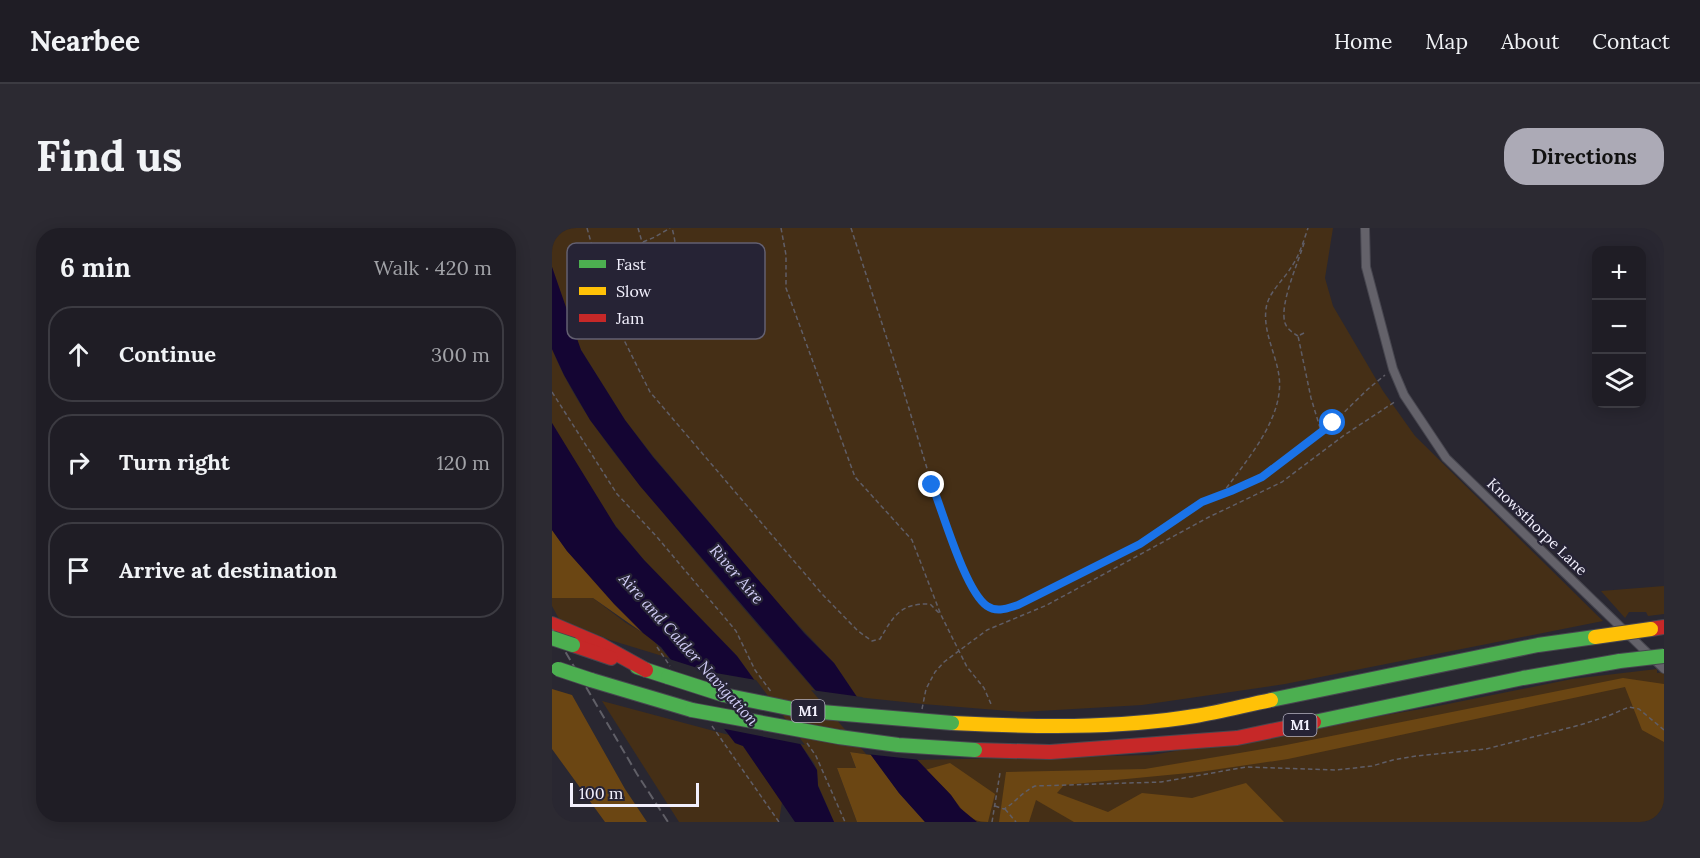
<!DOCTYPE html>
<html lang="en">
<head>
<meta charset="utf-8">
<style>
  :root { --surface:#1f1d25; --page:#2c2a32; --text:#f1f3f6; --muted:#a1a2a7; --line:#3c3b42; --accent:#acaab6 }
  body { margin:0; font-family:Lora,serif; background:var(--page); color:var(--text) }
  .controls { position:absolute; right:18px; top:18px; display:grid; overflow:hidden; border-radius:12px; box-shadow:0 3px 15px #0003 }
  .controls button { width:54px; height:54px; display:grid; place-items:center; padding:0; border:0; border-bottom:2px solid var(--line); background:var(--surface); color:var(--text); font:30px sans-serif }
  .scale { position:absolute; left:18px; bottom:15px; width:129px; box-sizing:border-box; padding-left:6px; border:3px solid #f2f0fd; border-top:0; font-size:16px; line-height:21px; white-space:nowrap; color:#f2f0fd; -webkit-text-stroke:4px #262335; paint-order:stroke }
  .stop { position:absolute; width:18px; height:18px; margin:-14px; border:4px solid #1a73e8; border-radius:50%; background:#fff }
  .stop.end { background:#1a73e8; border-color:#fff; box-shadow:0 2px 6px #0008 }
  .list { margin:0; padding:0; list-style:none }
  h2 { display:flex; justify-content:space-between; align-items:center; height:78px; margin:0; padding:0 24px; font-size:26px }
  h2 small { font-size:20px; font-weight:400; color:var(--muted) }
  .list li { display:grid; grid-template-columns:39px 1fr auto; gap:18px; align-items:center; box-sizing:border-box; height:96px; margin:0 12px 12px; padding:0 12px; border:2px solid var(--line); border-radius:24px }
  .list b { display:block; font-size:22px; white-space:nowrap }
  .list em { font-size:20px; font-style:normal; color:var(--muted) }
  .icon { flex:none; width:33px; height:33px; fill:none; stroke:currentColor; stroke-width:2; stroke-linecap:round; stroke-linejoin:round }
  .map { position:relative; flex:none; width:1112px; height:594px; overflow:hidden; border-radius:24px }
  header { display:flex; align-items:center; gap:36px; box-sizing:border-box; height:84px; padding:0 30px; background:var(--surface); border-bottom:2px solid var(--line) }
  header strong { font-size:28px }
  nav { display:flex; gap:33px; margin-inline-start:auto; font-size:21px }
  .intro { display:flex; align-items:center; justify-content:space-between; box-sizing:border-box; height:144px; padding:0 36px }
  h1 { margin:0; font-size:42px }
  .button { padding:15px 27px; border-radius:24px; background:var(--accent); color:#111; font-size:21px; font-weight:700 }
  main { display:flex; gap:36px; padding:0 36px }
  aside { flex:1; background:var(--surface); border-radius:24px; box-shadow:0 3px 15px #0003 }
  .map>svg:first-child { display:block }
</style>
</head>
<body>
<header>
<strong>Nearbee</strong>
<nav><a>Home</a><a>Map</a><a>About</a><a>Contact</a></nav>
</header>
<div class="intro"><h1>Find us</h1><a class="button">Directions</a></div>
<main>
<aside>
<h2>6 min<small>Walk · 420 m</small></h2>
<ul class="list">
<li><svg class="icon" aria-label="ahead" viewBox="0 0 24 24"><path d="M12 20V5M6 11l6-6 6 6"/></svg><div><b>Continue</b></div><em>300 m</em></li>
<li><svg class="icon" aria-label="right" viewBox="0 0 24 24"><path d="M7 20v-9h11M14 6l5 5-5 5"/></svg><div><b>Turn right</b></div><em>120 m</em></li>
<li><svg class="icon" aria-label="arrive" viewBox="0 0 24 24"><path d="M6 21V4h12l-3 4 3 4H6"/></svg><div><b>Arrive at destination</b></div></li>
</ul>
</aside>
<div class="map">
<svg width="1112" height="594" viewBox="0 0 1112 594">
  <rect width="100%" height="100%" fill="#292731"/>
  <!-- green -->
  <g fill="#452f16">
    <path d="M 0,0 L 781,0 L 773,50 L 781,78 L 831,163 L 863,208 L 1051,393 L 733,456 L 590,477 L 470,484 L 371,476 L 305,469 L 282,435 L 231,381 L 101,228 L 73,192 L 29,122 L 21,103 L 0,39 Z"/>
    <path d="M 0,121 C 26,186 74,240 118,293 C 183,372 251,449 319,527 L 298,524 L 304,540 L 285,540 L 305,594 L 282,594 L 266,557 L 265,542 L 262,535 L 185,428 L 92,332 L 53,285 L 0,195 Z"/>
    <path d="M 1112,358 L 1112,386 L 1096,388 L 1094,384 L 1077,384 L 1073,390 L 1049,363 Z"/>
    <path d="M 0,370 L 41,370 L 74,395 L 98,409 L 117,430 L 58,412 L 7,391 L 0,378 Z"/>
    <path d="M 1105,441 L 1105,445 L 1112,444 L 1112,594 L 419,594 L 364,532 L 600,527 L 881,479 L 1020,451 Z"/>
    <path d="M 50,473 L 177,507 L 183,515 L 191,518 L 230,574 L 227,594 L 127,594 Z"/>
  </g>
  <!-- forest -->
  <g fill="#6b4613">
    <path d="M 0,302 L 15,323 L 91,405 L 41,370 L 0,370 Z"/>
    <path d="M 1071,450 L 1112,456 L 1112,514 L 1090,502 L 1073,459 L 736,531 L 647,544 L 512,557 L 505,565 L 556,584 L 590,565 L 640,570 L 694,555 L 732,594 L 522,594 L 484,572 L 477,594 L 447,594 L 454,544 L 593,541 L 729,518 Z"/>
    <path d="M 0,461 L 20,467 L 73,561 L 95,594 L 53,594 L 0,521 Z"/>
    <path d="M 298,524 L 319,527 L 347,565 L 373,594 L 305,594 L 285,540 L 304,540 Z"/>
    <path d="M 398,535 L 443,566 L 436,594 C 416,594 410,581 398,566 C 391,558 382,550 373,542 Z"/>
  </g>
  <!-- water -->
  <g fill="#140533">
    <path d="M 0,39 L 29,122 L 73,192 L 101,229 L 252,405 L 282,435 L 305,469 L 399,567 L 408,580 L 425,594 L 373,594 L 347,565 L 319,527 L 88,258 L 38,192 L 12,147 L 0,121 Z"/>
    <path d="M 0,195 L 64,299 L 92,332 L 185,428 L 249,517 L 265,542 L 266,558 L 282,594 L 243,594 L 191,518 L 183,515 L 109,419 L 91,405 L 62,376 L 15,323 L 0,302 Z"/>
  </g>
  <!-- pier -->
  <g fill="#292731">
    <path d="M 114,430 L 158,444 L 204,452 L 253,517 L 168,500 Z"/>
    <path d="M 259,462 L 310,469 L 369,532 L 314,526 Z"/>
  </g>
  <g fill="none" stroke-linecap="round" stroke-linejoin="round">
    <!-- street casing -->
    <g stroke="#47464f" stroke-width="10">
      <path id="street" d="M 813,0 L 814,39 L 841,141 L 852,167 L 894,230 L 1112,441"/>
    </g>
    <!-- fast casing -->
    <g stroke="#47464f" stroke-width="16">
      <g id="fast">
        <path d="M 85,439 L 116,449"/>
        <path d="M 39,452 L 140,482"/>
        <path d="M 719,472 L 986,417 L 1043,409"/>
        <path d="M 762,494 L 971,450 L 1068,433"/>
      </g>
    </g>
    <!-- slow casing -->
    <g stroke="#47464f" stroke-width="16">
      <path id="slow" d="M 400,495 C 481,499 563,501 643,488 C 668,484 694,477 719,472"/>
    </g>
    <!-- jam casing -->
    <g stroke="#47464f" stroke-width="16">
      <g id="jam">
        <path d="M 0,396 L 47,416 L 94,442"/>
        <path d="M 1099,401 L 1112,399"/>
        <path d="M 21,417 L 59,430"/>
        <path d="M 423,522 L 498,524 L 685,510 L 762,494"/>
      </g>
    </g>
    <!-- path -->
    <g stroke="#605e67" stroke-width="1.5" stroke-dasharray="4.5 3" stroke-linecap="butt">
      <path d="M 35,0 L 59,86 L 98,164 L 271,367 L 306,403 L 320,413 L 328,411 C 342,387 349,375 378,376 L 389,387"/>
      <path d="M 86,0 L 90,14 L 104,38 L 116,40 C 126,28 124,15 120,0"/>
      <path d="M 229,0 L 234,27 L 234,60 L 303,249 L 360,312 L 389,387 L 415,439 L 432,460 L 439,476"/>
      <path d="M 299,0 L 348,151 L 380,257 L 415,349 L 425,367 L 436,379 L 449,382 L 466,377 L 588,316 L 650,274 L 679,263 L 709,249 L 781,195 L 816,161 L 833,147"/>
      <path d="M 91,14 L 103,9 L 118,0"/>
      <path d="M 752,105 L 746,108 L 759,170 L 769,203"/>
      <path d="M 746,108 C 741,105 735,101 733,95 C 727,76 747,33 753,12"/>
      <path d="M 0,164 L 65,266 L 105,309 L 184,403 L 203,442 L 220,465"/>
      <path d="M 670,266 C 693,234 733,190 727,148 C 724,126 711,104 714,81 C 716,64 732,52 740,38 C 747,28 752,12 756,0"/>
      <path d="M 105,419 L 118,438"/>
      <path d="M 370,481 L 374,461 L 383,444 L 392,434 L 435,402 L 495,377 L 657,289 L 730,254 L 791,208 L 844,173"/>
      <path d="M 160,498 L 227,594"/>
      <path d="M 255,515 L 264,528 L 293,594"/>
      <path d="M 443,578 L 452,581 C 464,574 470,564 483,558 L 609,554 L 694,539 L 784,542 L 820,538 L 841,532 L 864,528 L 934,521 L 1028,497 L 1056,488 L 1077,479 L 1087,481 L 1112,502"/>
      <path d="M 453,581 L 464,594"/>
      <path d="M 440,594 L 448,545"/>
    </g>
    <!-- street -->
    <use href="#street" stroke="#64626a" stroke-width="8"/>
    <!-- fast -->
    <use href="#fast" stroke="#4caf50" stroke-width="14"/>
    <!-- slow -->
    <use href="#slow" stroke="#ffc107" stroke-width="14"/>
    <!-- jam -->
    <use href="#jam" stroke="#c62828" stroke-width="14"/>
    <!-- rail -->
    <path stroke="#605f67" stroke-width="2" stroke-dasharray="9 4.5" stroke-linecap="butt" d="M 0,401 L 85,546 L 116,594"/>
    <!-- fast-bridge casing -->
    <g stroke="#47464f" stroke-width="16" stroke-linecap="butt">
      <g id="fast-bridge">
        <path d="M 0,410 L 21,417"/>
        <path d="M 1068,433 L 1112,428"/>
        <path d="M 6,441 L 39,452"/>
        <path d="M 116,449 L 172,467 L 246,482 L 400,495"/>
        <path d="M 140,482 L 287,509 L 346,517 L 423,522"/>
      </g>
    </g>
    <!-- slow-bridge casing -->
    <g stroke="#47464f" stroke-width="16" stroke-linecap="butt">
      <path id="slow-bridge" d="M 1043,409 L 1099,401"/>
    </g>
    <!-- fast-bridge -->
    <use href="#fast-bridge" stroke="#4caf50" stroke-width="14"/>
    <!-- slow-bridge -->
    <use href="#slow-bridge" stroke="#ffc107" stroke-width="14"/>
  </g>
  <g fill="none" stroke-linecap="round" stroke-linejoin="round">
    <!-- route -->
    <path stroke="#1a73e8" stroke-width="8" d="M 380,257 C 391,284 413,363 435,378 C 445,385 456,380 466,377 L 588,316 L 650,274 L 679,263 L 710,249 L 781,195"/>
  </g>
  <g text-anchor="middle" stroke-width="4.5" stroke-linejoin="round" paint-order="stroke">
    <!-- shield labels -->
    <g fill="#262335" stroke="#b5b2c1" stroke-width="1.5">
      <rect x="239.5" y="472" width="33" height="22" rx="4.5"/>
      <rect x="731.5" y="486" width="33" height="22" rx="4.5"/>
    </g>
    <g font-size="14" font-weight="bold" fill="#f2f0fd">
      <text x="256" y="488">M1</text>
      <text x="748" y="502">M1</text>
    </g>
    <!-- street labels -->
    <g font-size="15" fill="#f2f0fd" stroke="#262335">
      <text transform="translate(985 299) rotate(44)" y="5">Knowsthorpe Lane</text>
    </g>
    <!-- water labels -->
    <g font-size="16" font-style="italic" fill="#d0ccf5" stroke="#262335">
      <text transform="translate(185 346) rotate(49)" y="6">River Aire</text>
      <text transform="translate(137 421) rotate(48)" y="6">Aire and Calder Navigation</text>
    </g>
  </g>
  <!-- legend -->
  <rect x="15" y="15" width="198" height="96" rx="9" fill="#262335" stroke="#636071" stroke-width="1.5"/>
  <rect x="27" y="32" width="27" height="8" fill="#4caf50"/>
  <rect x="27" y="59" width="27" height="8" fill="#ffc107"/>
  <rect x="27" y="86" width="27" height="8" fill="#c62828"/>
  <g font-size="16" fill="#f2f0fd">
    <text x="64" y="42">Fast</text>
    <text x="64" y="69">Slow</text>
    <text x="64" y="96">Jam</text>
  </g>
</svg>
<div class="controls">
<button>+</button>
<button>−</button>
<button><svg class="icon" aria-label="layers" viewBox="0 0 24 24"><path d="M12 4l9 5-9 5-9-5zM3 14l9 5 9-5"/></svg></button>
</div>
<div class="scale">100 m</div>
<div class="stop" style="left:781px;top:195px"></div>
<div class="stop end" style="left:380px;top:257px"></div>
</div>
</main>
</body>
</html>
